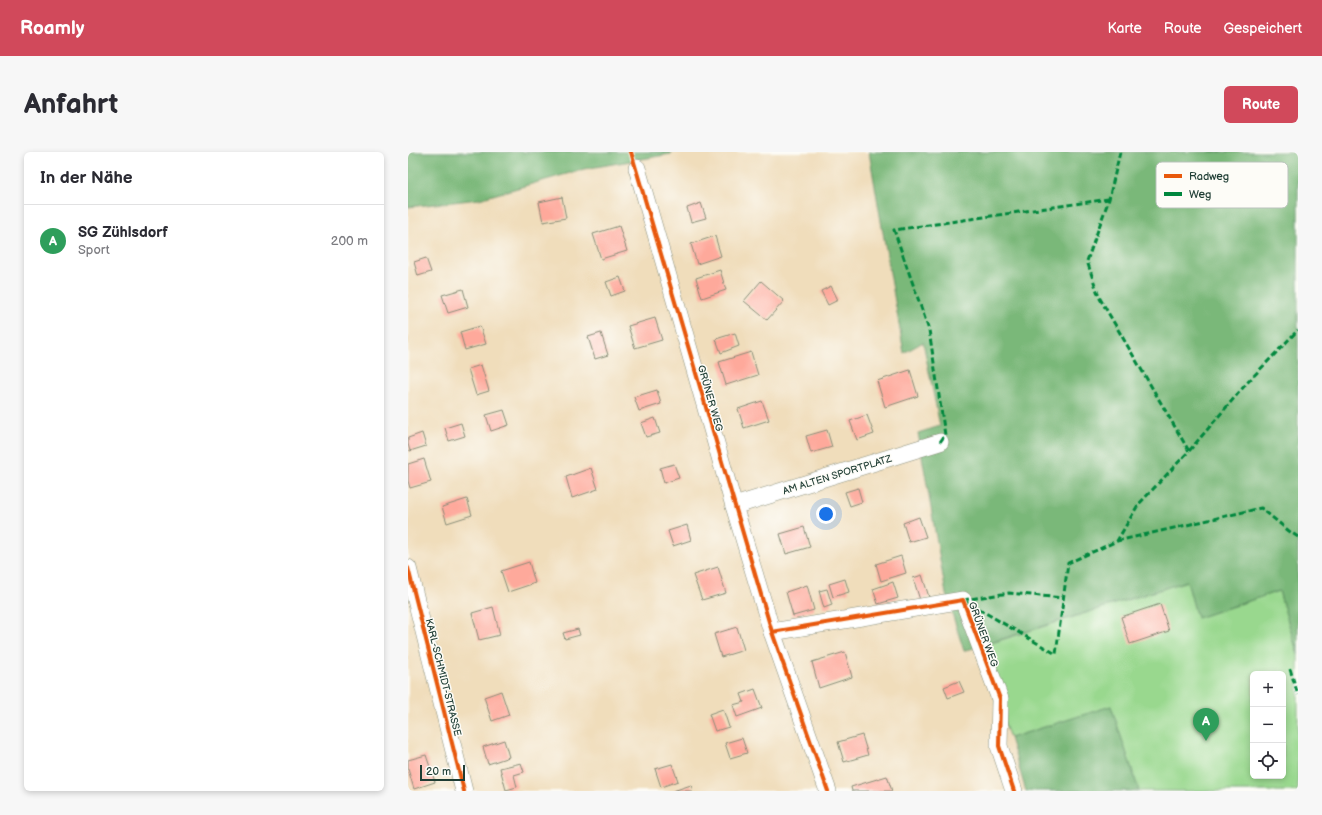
<!DOCTYPE html>
<html lang="de">
<head>
<meta charset="utf-8">
<style>
  :root { --surface:#fff; --page:#f7f7f7; --text:#2b2b33; --muted:#7c7c81; --line:#e1e1e2; --accent:#d1495b }
  body { margin:0; font-family:"Balsamiq Sans",sans-serif; background:var(--page); color:var(--text) }
  .controls { position:absolute; right:12px; bottom:12px; display:grid; overflow:hidden; border-radius:6px; box-shadow:0 2px 6px #0003 }
  .controls button { width:36px; height:36px; display:grid; place-items:center; padding:0; border:0; border-bottom:1px solid var(--line); background:var(--surface); color:var(--text); font:20px sans-serif }
  .scale { position:absolute; left:12px; bottom:10px; width:45px; box-sizing:border-box; padding-left:4px; border:2px solid #1f3d34; border-top:0; font-size:11px; line-height:14px; white-space:nowrap; color:#1f3d34; -webkit-text-stroke:3px #fdfcf7; paint-order:stroke }
  .you { position:absolute; left:418px; top:362px; width:14px; height:14px; margin:-10px; border:3px solid #fff; border-radius:50%; background:#1a73e8; box-shadow:0 0 0 6px #1a73e833 }
  .badge { display:grid; place-items:center; width:26px; height:26px; border-radius:50%; background:var(--accent); color:#fff; font-size:13px; font-weight:700 }
  .pin { position:absolute; translate:-50% -33px; filter:drop-shadow(0 1px 2px #0008) }
  .pin::after { content:''; position:absolute; top:21px; width:14px; height:12px; background:inherit; clip-path:polygon(0 0,100% 0,50% 100%) }
  .list { margin:0; padding:0; list-style:none }
  h2 { display:flex; justify-content:space-between; align-items:center; height:52px; margin:0; padding:0 16px; font-size:17px }
  h2 small { font-size:13px; font-weight:400; color:var(--muted) }
  .list li { display:grid; grid-template-columns:26px 1fr auto; gap:12px; align-items:center; box-sizing:border-box; height:72px; padding:0 16px; border-top:1px solid var(--line) }
  .list b { display:block; font-size:15px; white-space:nowrap }
  .list p { margin:0; font-size:13px; white-space:nowrap; color:var(--muted) }
  .list em { font-size:13px; font-style:normal; color:var(--muted) }
  .icon { flex:none; width:22px; height:22px; fill:none; stroke:currentColor; stroke-width:2; stroke-linecap:round; stroke-linejoin:round }
  .map { position:relative; flex:none; width:890px; height:639px; overflow:hidden; border-radius:6px }
  header { display:flex; align-items:center; gap:24px; box-sizing:border-box; height:56px; padding:0 20px; background:var(--accent); color:#fff }
  header strong { font-size:19px }
  nav { display:flex; gap:22px; margin-inline-start:auto; font-size:14px }
  .intro { display:flex; align-items:center; justify-content:space-between; box-sizing:border-box; height:96px; padding:0 24px }
  h1 { margin:0; font-size:28px }
  .button { padding:10px 18px; border-radius:6px; background:var(--accent); color:#fff; font-size:14px; font-weight:700 }
  main { display:flex; gap:24px; padding:0 24px }
  aside { flex:1; background:var(--surface); border-radius:6px; box-shadow:0 2px 6px #0003 }
  .map>svg:first-child { display:block }
</style>
</head>
<body>
<header>
<strong>Roamly</strong>
<nav><a>Karte</a><a>Route</a><a>Gespeichert</a></nav>
</header>
<div class="intro"><h1>Anfahrt</h1><a class="button">Route</a></div>
<main>
<aside>
<h2>In der Nähe<small></small></h2>
<ul class="list">
<li><span class="badge" style="background:#2e9e5b">A</span><div><b>SG Zühlsdorf</b><p>Sport</p></div><em>200 m</em></li>
</ul>
</aside>
<div class="map">
<svg width="890" height="639" viewBox="0 0 890 639">
  <rect width="100%" height="100%" fill="#fdfcf7"/>
  <filter id="ink" filterUnits="userSpaceOnUse"><feTurbulence type="fractalNoise" baseFrequency=".025" numOctaves="2"/><feDisplacementMap in="SourceGraphic" scale="8" xChannelSelector="R" yChannelSelector="G"/><feConvolveMatrix kernelMatrix="1 2 1 2 8 2 1 2 1" color-interpolation-filters="sRGB"/></filter>
  <filter id="wash" filterUnits="userSpaceOnUse"><feTurbulence type="fractalNoise" baseFrequency=".012" numOctaves="4" result="noise"/><feDisplacementMap in="SourceGraphic" scale="16" xChannelSelector="R" yChannelSelector="G"/><feGaussianBlur stdDeviation="0.9" result="paint"/><feColorMatrix in="noise" values="0 0 0 0 0 0 0 0 0 0 0 0 0 0 0 0 0 1.4 0 .05"/><feComposite in="paint" operator="in"/></filter>
  <g filter="url(#wash)">
    <rect width="100%" height="100%" fill="#f0ddbb"/>
    <!-- green -->
    <path fill="#99d88e" stroke="#5c8a61" fill-rule="evenodd" d="M 779,429 L 789,466 L 871,439 L 890,503 L 890,639 L 731,639 L 703,554 L 602,586 L 568,496 ZM 845,522 L 875,522 L 875,624 L 845,624 Z"/>
    <!-- forest -->
    <g fill="#7ab879" stroke="#4c7a56">
      <path d="M 0,0 L 264,0 L 263,2 L 176,17 L 71,47 L 0,55 Z"/>
      <path d="M 461,0 L 890,0 L 890,503 L 871,439 L 789,466 L 779,429 L 556,499 L 538,442 L 510,281 L 532,274 L 515,190 L 496,201 Z"/>
      <path d="M 703,554 L 731,639 L 618,639 L 602,586 Z"/>
    </g>
    <g id="blocks">
      <!-- building -->
      <g fill="#fea99b">
        <path d="M 154,45 L 158,66 L 135,70 L 131,50 Z"/>
        <path d="M 293,51 L 298,66 L 283,70 L 279,56 Z"/>
        <path d="M 211,74 L 219,99 L 193,107 L 185,82 Z"/>
        <path d="M 307,84 L 313,104 L 289,112 L 283,92 Z"/>
        <path d="M 18,106 L 23,120 L 10,124 L 6,110 Z"/>
        <path d="M 312,118 L 318,138 L 294,146 L 288,126 Z"/>
        <path d="M 212,125 L 217,139 L 203,144 L 198,130 Z"/>
        <path d="M 353,129 L 376,149 L 359,168 L 336,149 Z"/>
        <path d="M 423,134 L 430,148 L 420,153 L 413,139 Z"/>
        <path d="M 55,137 L 60,155 L 40,161 L 34,143 Z"/>
        <path d="M 247,166 L 254,188 L 227,196 L 220,174 Z"/>
        <path d="M 72,174 L 78,192 L 57,198 L 52,180 Z"/>
        <path d="M 193,181 L 200,203 L 187,207 L 180,185 Z"/>
        <path d="M 327,181 L 331,194 L 313,201 L 308,187 Z"/>
        <path d="M 343,200 L 350,223 L 318,233 L 311,210 Z"/>
        <path d="M 73,213 L 81,239 L 68,243 L 60,217 Z"/>
        <path d="M 502,218 L 510,244 L 477,255 L 469,229 Z"/>
        <path d="M 249,238 L 253,252 L 231,259 L 226,245 Z"/>
        <path d="M 354,249 L 361,268 L 336,276 L 330,257 Z"/>
        <path d="M 96,258 L 101,273 L 83,279 L 78,263 Z"/>
        <path d="M 459,263 L 466,282 L 449,288 L 442,269 Z"/>
        <path d="M 247,266 L 252,281 L 238,285 L 233,271 Z"/>
        <path d="M 53,271 L 57,284 L 41,289 L 37,276 Z"/>
        <path d="M 419,278 L 424,295 L 403,301 L 398,284 Z"/>
        <path d="M 14,281 L 18,294 L 2,299 L 0,292 L 0,286 Z"/>
        <path d="M 16,307 L 23,330 L 2,336 L 0,329 L 0,312 Z"/>
        <path d="M 266,312 L 271,326 L 256,331 L 252,316 Z"/>
        <path d="M 183,316 L 190,337 L 164,346 L 158,325 Z"/>
        <path d="M 450,336 L 454,350 L 442,354 L 437,340 Z"/>
        <path d="M 59,347 L 64,363 L 39,371 L 34,355 Z"/>
        <path d="M 511,365 L 518,385 L 501,390 L 495,371 Z"/>
        <path d="M 279,373 L 283,388 L 265,394 L 260,379 Z"/>
        <path d="M 396,375 L 402,395 L 378,402 L 372,382 Z"/>
        <path d="M 493,404 L 498,421 L 473,429 L 468,412 Z"/>
        <path d="M 121,410 L 127,431 L 100,440 L 93,419 Z"/>
        <path d="M 310,415 L 318,441 L 294,448 L 285,423 Z"/>
        <path d="M 514,423 L 521,445 L 512,448 L 505,426 Z"/>
        <path d="M 437,427 L 441,440 L 425,445 L 421,432 Z"/>
        <path d="M 485,430 L 490,446 L 470,452 L 465,437 Z"/>
        <path d="M 399,433 L 406,458 L 385,464 L 378,440 Z"/>
        <path d="M 419,437 L 424,453 L 416,456 L 411,439 Z"/>
        <path d="M 752,452 L 761,479 L 722,492 L 713,465 Z"/>
        <path d="M 85,455 L 92,483 L 71,488 L 64,461 Z"/>
        <path d="M 329,475 L 336,498 L 313,505 L 306,482 Z"/>
        <path d="M 170,477 L 172,483 L 157,487 L 155,481 Z"/>
        <path d="M 437,500 L 444,525 L 411,536 L 404,510 Z"/>
        <path d="M 551,529 L 556,540 L 540,546 L 536,535 Z"/>
        <path d="M 347,537 L 354,556 L 329,565 L 325,553 L 336,550 L 333,542 Z"/>
        <path d="M 93,539 L 101,563 L 84,569 L 76,545 Z"/>
        <path d="M 315,557 L 321,575 L 307,579 L 301,562 Z"/>
        <path d="M 454,583 L 460,603 L 436,610 L 430,590 Z"/>
        <path d="M 334,586 L 339,601 L 322,606 L 317,591 Z"/>
        <path d="M 96,588 L 101,605 L 80,612 L 75,595 Z"/>
        <path d="M 18,603 L 27,630 L 6,637 L 0,617 L 0,608 Z"/>
        <path d="M 113,611 L 116,620 L 106,623 L 109,635 L 98,638 L 92,616 Z"/>
        <path d="M 264,612 L 270,629 L 253,635 L 247,617 Z"/>
        <path d="M 479,624 L 484,639 L 444,639 L 443,635 Z"/>
        <path d="M 283,633 L 285,639 L 265,639 Z"/>
      </g>
    </g>
  </g>
  <g filter="url(#ink)">
    <use href="#blocks" fill-opacity="0" stroke="#888d78" stroke-width="1"/>
    <g fill="none" stroke-linecap="round" stroke-linejoin="round">
      <!-- minor casing -->
      <g stroke="#888d78" stroke-width="18">
        <g id="minor">
          <path d="M 229,16 L 326,354 L 364,480 L 420,639"/>
          <path d="M 326,354 L 532,290"/>
          <path d="M 0,416 L 56,639"/>
          <path d="M 364,480 L 555,448 L 592,547 L 591,594 L 606,639"/>
        </g>
      </g>
      <!-- minor -->
      <use href="#minor" stroke="#fff" stroke-width="17"/>
      <!-- quiet -->
      <g stroke="#00873e" stroke-width="3" stroke-dasharray="6 3" stroke-linecap="butt">
        <path d="M 712,0 L 701,47 L 679,109 L 691,145 L 781,299"/>
        <path d="M 532,290 L 537,283 L 521,178 L 486,78 L 701,47"/>
        <path d="M 709,389 L 853,356 L 881,379 L 890,385"/>
        <path d="M 555,448 L 648,502 L 660,411 L 709,389 L 730,353 L 781,299 L 839,231 L 890,178"/>
        <path d="M 555,448 L 601,441 L 655,446"/>
        <path d="M 882,517 L 890,543"/>
      </g>
      <!-- cycleway casing -->
      <g stroke="#fdfcf7" stroke-width="6">
        <g id="cycleway">
          <path d="M 223,0 L 364,480 L 420,639"/>
          <path d="M 0,416 L 56,639"/>
          <path d="M 364,480 L 555,448 L 592,547 L 591,594 L 606,639"/>
        </g>
      </g>
      <!-- cycleway -->
      <use href="#cycleway" stroke="#e8590c" stroke-width="4"/>
    </g>
  </g>
  <g text-anchor="middle" stroke-width="3" stroke-linejoin="round" paint-order="stroke">
    <!-- street labels -->
    <g font-size="10" fill="#1f3d34" stroke="#fdfcf7">
      <text transform="translate(303 246) rotate(74)" y="4">GRÜNER WEG</text>
      <text transform="translate(429 322) rotate(-17)" y="4">AM ALTEN SPORTPLATZ</text>
      <text transform="translate(576 482) rotate(70)" y="4">GRÜNER WEG</text>
      <text transform="translate(36 525) rotate(76)" y="4">KARL-SCHMIDT-STRASSE</text>
    </g>
  </g>
  <!-- legend -->
  <rect x="748" y="10" width="132" height="46" rx="6" fill="#fdfcf7" stroke="#bac3bc" stroke-width="1"/>
  <rect x="756" y="22" width="18" height="4" fill="#e8590c"/>
  <rect x="756" y="40" width="18" height="4" fill="#00873e"/>
  <g font-size="11" fill="#1f3d34">
    <text x="781" y="28">Radweg</text>
    <text x="781" y="46">Weg</text>
  </g>
</svg>
<div class="controls">
<button>+</button>
<button>−</button>
<button><svg class="icon" aria-label="locate" viewBox="0 0 24 24"><circle cx="12" cy="12" r="6"/><path d="M12 2v4M12 18v4M2 12h4M18 12h4"/></svg></button>
</div>
<div class="scale">20 m</div>
<div class="you"></div>
<div class="pin badge" style="left:798px;top:589px;background:#2e9e5b">A</div>
</div>
</main>
</body>
</html>
